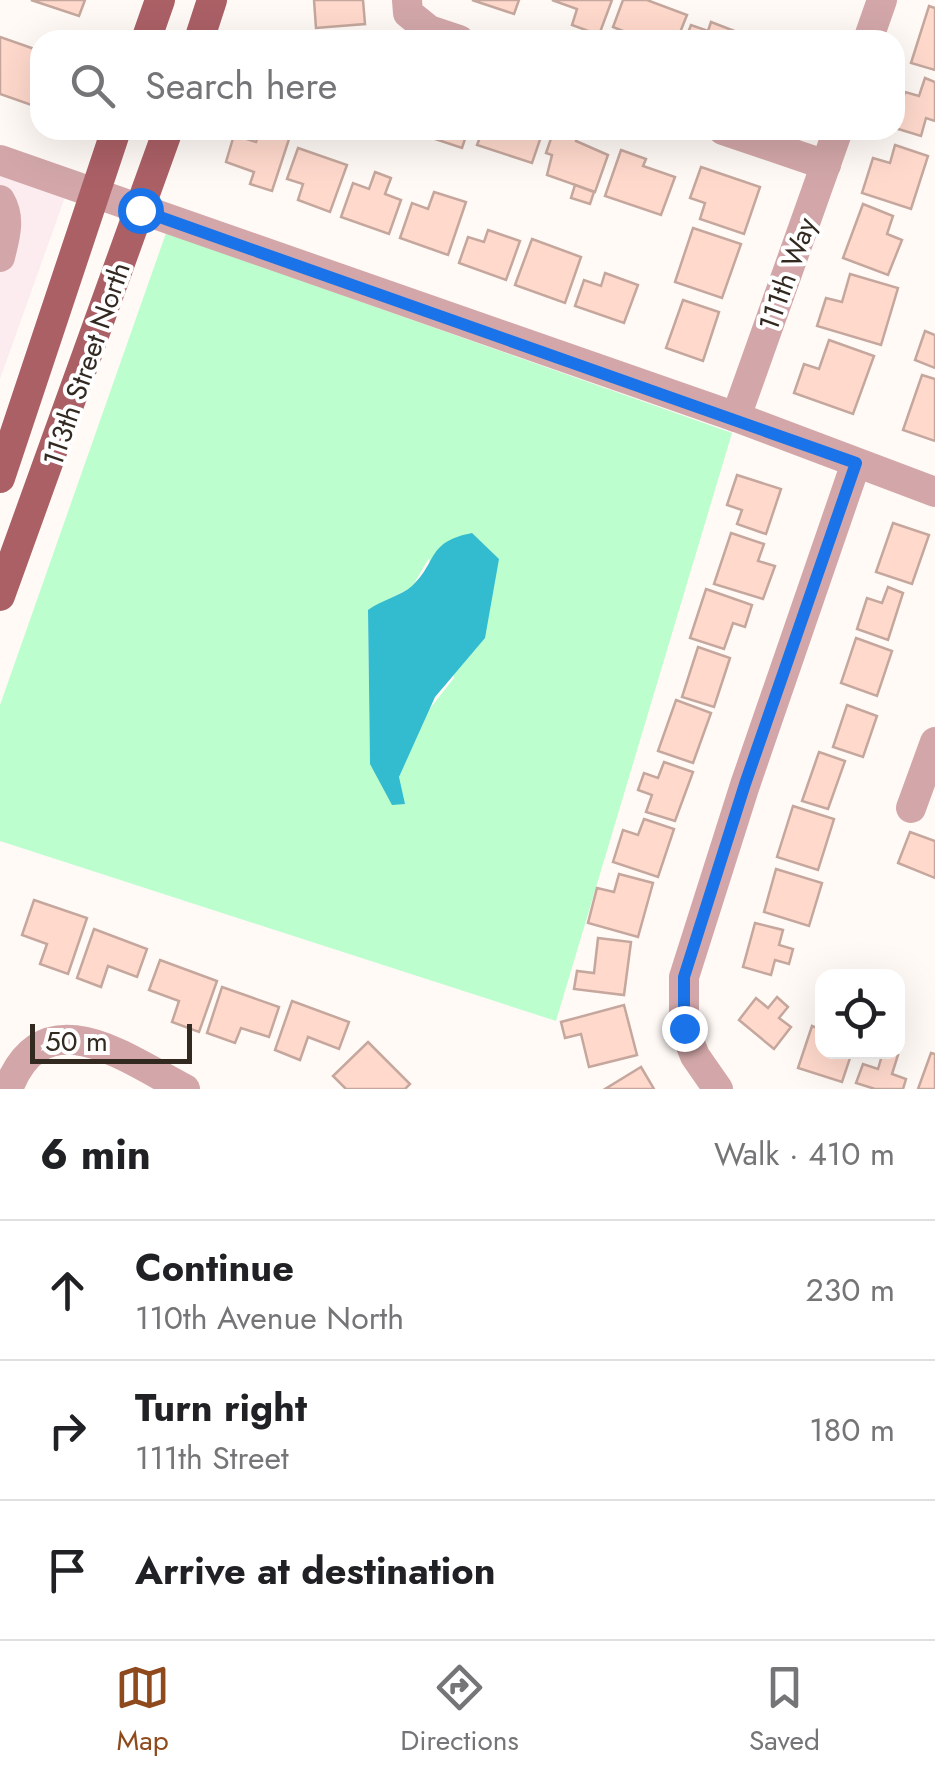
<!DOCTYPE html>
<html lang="en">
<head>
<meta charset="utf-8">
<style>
  :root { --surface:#fff; --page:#f2f2f2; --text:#202124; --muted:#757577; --line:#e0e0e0; --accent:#8e4a1d }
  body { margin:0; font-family:Jost,sans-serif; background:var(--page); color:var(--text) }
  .controls { position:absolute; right:30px; bottom:30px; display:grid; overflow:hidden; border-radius:20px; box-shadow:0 10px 40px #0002 }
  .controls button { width:90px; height:90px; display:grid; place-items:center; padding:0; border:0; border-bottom:2px solid var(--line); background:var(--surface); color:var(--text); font:50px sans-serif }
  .scale { position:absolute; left:30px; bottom:25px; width:162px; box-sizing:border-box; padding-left:10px; border:5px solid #322921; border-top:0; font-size:28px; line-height:35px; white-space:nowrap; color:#322921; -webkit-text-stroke:8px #fff; paint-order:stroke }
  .stop { position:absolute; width:30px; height:30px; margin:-22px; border:8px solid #1a73e8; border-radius:50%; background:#fff }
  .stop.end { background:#1a73e8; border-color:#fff; box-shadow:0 2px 10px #0008 }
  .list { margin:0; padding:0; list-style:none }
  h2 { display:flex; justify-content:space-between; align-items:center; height:130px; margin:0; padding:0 40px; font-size:42px }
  h2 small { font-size:32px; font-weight:400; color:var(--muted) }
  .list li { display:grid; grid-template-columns:65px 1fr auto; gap:30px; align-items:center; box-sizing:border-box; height:140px; padding:0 40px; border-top:2px solid var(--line) }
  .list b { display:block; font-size:38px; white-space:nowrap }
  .list p { margin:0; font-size:32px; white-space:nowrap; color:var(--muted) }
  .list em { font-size:32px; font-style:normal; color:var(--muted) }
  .icon { flex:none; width:55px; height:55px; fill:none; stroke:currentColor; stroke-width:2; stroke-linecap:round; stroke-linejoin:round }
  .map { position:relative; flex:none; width:935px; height:1089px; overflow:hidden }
  .search { position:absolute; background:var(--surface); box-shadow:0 10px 40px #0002; left:30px; right:30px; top:30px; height:110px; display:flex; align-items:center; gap:25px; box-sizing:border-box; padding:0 35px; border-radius:30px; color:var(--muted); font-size:38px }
  .sheet { height:550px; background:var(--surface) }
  nav { display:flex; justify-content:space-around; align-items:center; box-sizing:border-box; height:140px; border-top:2px solid var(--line); background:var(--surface); font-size:28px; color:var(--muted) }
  nav a { display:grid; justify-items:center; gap:5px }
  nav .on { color:var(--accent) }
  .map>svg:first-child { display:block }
</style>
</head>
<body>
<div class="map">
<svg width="935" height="1089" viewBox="0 0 935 1089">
  <rect width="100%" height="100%" fill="#fffaf6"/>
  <!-- commercial -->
  <path fill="#fcecef" d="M 0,174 L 65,197 L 0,379 Z"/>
  <!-- green -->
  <path fill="#bdfece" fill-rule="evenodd" d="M 166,233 L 732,433 L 556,1021 L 0,841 L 0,705 ZM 429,558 L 454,678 L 424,716 L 399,777 L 370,764 L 368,610 L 412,587 Z"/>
  <!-- water -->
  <path fill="#33bbd0" d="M 472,533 L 499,559 L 485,638 L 435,697 L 399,777 L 405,804 L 392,805 L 370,764 L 368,610 C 381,600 401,596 412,586 C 438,562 426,542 472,533 Z"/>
  <!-- building -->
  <g fill="#ffd9cc" stroke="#c5a79d" stroke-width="2.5">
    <path d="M 31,0 L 85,0 L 79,16 Z"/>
    <path d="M 314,0 L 363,0 L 365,24 L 316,28 Z"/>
    <path d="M 472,0 L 519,0 L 514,14 Z"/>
    <path d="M 552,0 L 612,0 L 599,35 L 572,25 L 577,9 Z"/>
    <path d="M 623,0 L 647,0 L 687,15 L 677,40 L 645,40 L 613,27 Z"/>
    <path d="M 929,6 L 935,8 L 935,70 L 911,63 Z"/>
    <path d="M 711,22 L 745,35 L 744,40 L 685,40 L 691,25 L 708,31 Z"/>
    <path d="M 0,37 L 40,51 L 40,108 L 0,94 Z"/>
    <path d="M 925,78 L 935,82 L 935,121 L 926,118 L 921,136 L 895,128 L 895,123 L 905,92 L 919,96 Z"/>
    <path d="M 260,130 L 292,130 L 272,191 L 250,184 L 254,172 L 226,162 L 234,135 L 256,142 Z"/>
    <path d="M 408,130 L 468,130 L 462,148 Z"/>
    <path d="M 483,130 L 541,130 L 543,131 L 532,163 L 477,145 Z"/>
    <path d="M 554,130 L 579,132 L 576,141 L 608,155 L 595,192 L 547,175 L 552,155 L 546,153 Z"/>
    <path d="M 895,145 L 928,156 L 911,209 L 862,193 L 873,158 L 890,163 Z"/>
    <path d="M 298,148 L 347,165 L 330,212 L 298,200 L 303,184 L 287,179 Z"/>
    <path d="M 621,150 L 646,159 L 643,166 L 675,177 L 661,215 L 605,196 Z"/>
    <path d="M 701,167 L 760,187 L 744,234 L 700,219 L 705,203 L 690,198 Z"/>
    <path d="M 375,172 L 391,178 L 385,194 L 401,200 L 389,234 L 341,217 L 353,183 L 369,189 Z"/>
    <path d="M 575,185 L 594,192 L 590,204 L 571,198 Z"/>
    <path d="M 434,192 L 466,202 L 448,255 L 400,238 L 412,203 L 428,209 Z"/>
    <path d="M 863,204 L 893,216 L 887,234 L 902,240 L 888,275 L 843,258 Z"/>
    <path d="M 693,228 L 741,244 L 722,298 L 675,282 Z"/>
    <path d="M 488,230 L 520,241 L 506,280 L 459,263 L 468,237 L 484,242 Z"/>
    <path d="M 532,239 L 581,257 L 565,303 L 515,285 Z"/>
    <path d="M 605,273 L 638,285 L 624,323 L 575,306 L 584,280 L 601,286 Z"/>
    <path d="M 850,274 L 898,288 L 881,345 L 817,326 L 826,298 L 842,302 Z"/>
    <path d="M 683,300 L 719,312 L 703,361 L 666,348 Z"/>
    <path d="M 925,331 L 935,335 L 935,368 L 915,360 Z"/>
    <path d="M 829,340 L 874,356 L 853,414 L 794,393 L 804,364 L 819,369 Z"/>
    <path d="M 922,375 L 935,379 L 935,441 L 903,430 Z"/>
    <path d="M 737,475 L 781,489 L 766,534 L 737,524 L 742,510 L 727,505 Z"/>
    <path d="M 893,523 L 929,535 L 912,584 L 876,572 Z"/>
    <path d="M 731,533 L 764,544 L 758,561 L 775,566 L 763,599 L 714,584 Z"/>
    <path d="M 888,587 L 903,593 L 888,640 L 857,629 L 867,598 L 882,603 Z"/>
    <path d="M 706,589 L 752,605 L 745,627 L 733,623 L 724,649 L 690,638 Z"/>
    <path d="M 856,638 L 892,651 L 877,696 L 841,683 Z"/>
    <path d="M 698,647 L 730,658 L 714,707 L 682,697 Z"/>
    <path d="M 676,700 L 711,713 L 693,763 L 658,751 Z"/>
    <path d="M 847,705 L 877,716 L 863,757 L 833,747 Z"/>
    <path d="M 819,752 L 845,761 L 828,809 L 802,801 Z"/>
    <path d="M 664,762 L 693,772 L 675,821 L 646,812 L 652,795 L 638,790 L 644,773 L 658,778 Z"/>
    <path d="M 793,806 L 834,819 L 818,870 L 777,857 Z"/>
    <path d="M 644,819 L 674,829 L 658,877 L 613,862 L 623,830 L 638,835 Z"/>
    <path d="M 910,832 L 935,841 L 935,878 L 898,863 Z"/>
    <path d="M 776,869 L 822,883 L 809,926 L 764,912 Z"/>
    <path d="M 619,874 L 653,883 L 638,937 L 588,923 L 597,888 L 614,892 Z"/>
    <path d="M 34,900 L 87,918 L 68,974 L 40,964 L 47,944 L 22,935 Z"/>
    <path d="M 755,923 L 783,930 L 779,945 L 793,949 L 789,964 L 775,960 L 771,975 L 743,967 Z"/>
    <path d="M 94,929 L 147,949 L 137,977 L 108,966 L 101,987 L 77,978 Z"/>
    <path d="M 598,938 L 631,942 L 624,995 L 574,989 L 577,971 L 594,973 Z"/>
    <path d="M 160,960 L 217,981 L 199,1032 L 172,1022 L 179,1001 L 149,990 Z"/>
    <path d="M 222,987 L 279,1007 L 269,1037 L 241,1028 L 235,1043 L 207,1033 Z"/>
    <path d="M 777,997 L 788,1007 L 779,1018 L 791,1027 L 774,1049 L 739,1020 L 756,998 L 768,1008 Z"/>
    <path d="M 292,1001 L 349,1022 L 339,1049 L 308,1037 L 300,1060 L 275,1050 Z"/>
    <path d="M 624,1005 L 637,1055 L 589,1067 L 581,1034 L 565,1038 L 561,1022 Z"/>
    <path d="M 812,1026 L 822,1030 L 822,1052 L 852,1052 L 842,1082 L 798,1068 Z"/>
    <path d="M 368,1042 L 410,1084 L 405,1089 L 346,1089 L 333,1076 Z"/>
    <path d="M 883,1052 L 898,1055 L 892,1074 L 906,1079 L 903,1089 L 875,1089 L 856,1083 L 863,1064 L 878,1069 Z"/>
    <path d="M 931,1053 L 935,1054 L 935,1089 L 918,1089 Z"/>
    <path d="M 641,1067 L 654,1089 L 605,1089 Z"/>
  </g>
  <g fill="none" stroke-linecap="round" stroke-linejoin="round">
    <!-- minor -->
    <g stroke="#d3a7a9" stroke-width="30">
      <path d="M 407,0 L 408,13 L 429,30 L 459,40"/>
      <path d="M 868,40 L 882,0"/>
      <path d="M 723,130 L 826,165"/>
      <path d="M 0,160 L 736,417 L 935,492"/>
      <path d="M 0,200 C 11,218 5,237 0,257"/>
      <path d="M 736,417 L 838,130"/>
      <path d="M 911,808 L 935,742"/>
      <path d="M 8,1089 C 44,995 127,1059 185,1089"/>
      <path d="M 718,1089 L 695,1056 L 684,1028 L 684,977 L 745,785 L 856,463"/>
    </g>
    <!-- major -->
    <g stroke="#ab6066" stroke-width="30">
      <path d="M 146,40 L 160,0"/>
      <path d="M 199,40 L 212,0"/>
      <path d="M 0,478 L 116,130"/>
      <path d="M 0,596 L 168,130"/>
    </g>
  </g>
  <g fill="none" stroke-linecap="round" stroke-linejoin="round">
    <!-- route -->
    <path stroke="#1a73e8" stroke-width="12" d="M 140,210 L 856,463 L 745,784 L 684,977 L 684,1028"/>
  </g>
  <g text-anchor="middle" stroke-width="8" stroke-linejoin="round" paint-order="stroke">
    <!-- street labels -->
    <g font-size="28" fill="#322921" stroke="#fff">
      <text transform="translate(787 274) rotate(-70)" y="10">111th Way</text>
      <text transform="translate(86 364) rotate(-71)" y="10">113th Street North</text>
    </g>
  </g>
</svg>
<div class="controls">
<button><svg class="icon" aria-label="locate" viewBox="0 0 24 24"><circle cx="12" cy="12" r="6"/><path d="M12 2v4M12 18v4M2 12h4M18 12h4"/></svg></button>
</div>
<div class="scale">50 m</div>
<div class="stop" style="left:140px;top:210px"></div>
<div class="stop end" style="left:684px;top:1028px"></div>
<div class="search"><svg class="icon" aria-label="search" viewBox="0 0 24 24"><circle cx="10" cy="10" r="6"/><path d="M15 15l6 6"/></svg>Search here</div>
</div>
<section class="sheet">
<h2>6 min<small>Walk · 410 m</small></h2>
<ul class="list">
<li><svg class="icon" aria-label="ahead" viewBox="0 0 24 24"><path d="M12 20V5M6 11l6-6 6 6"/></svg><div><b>Continue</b><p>110th Avenue North</p></div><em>230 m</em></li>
<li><svg class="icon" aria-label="right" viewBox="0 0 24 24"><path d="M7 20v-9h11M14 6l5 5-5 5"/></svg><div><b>Turn right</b><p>111th Street</p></div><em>180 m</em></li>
<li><svg class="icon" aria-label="arrive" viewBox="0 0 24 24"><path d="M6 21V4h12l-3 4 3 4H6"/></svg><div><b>Arrive at destination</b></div></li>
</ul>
</section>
<nav>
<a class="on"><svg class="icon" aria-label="map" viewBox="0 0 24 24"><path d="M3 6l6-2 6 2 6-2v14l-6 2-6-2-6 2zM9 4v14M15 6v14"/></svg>Map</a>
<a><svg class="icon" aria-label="directions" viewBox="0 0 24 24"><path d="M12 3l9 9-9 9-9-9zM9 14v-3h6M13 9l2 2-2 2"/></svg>Directions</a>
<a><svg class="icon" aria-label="saved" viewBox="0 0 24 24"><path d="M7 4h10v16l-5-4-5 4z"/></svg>Saved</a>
</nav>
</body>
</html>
